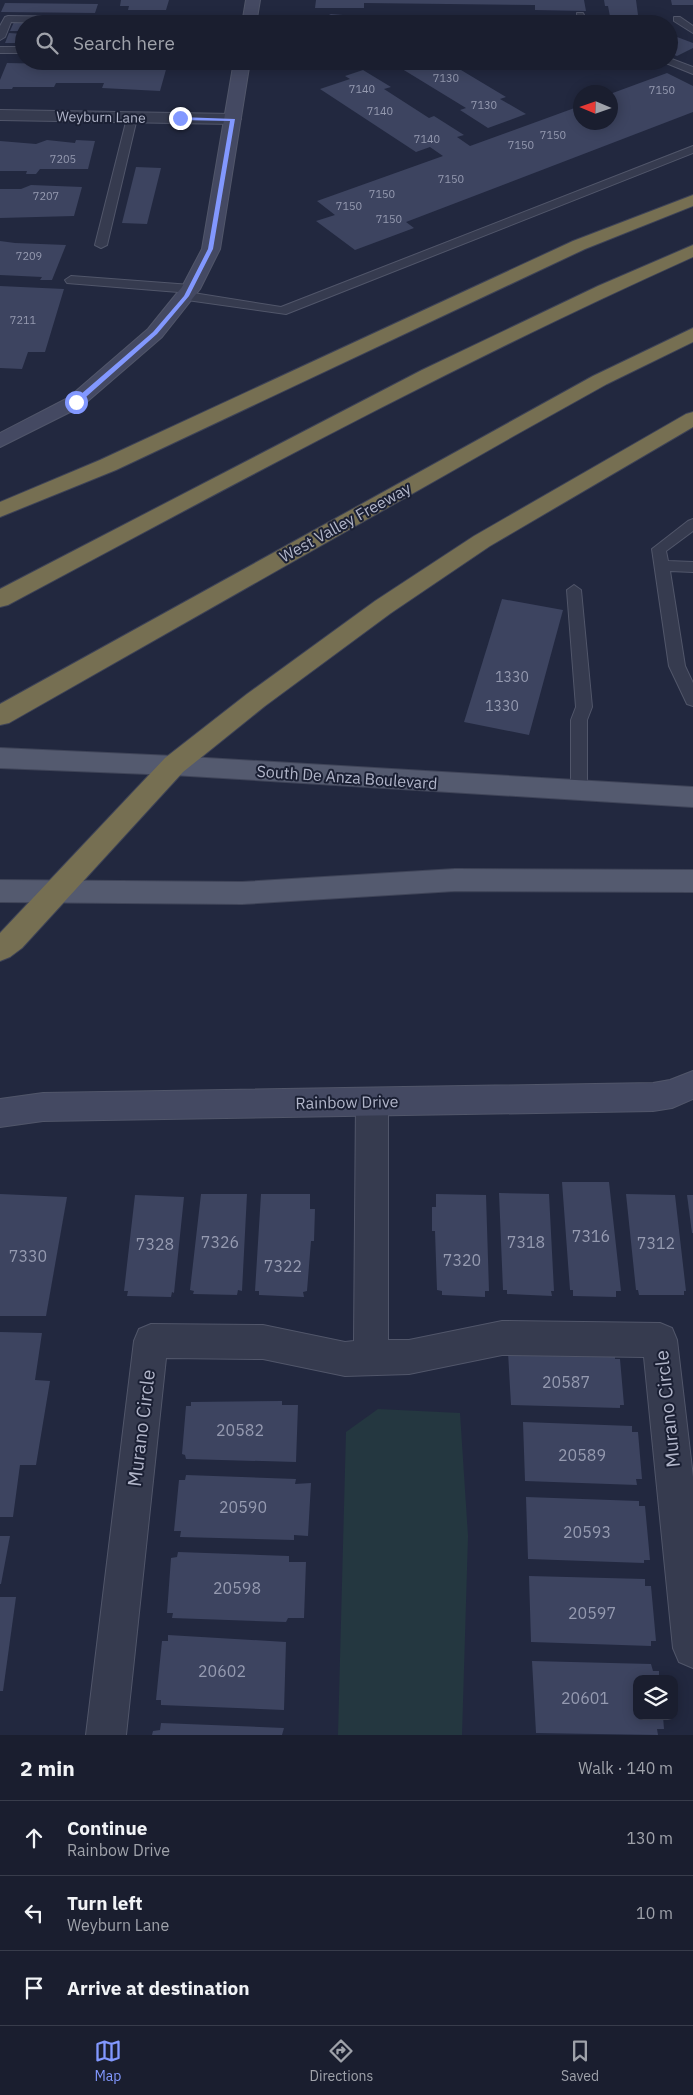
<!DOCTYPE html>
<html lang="en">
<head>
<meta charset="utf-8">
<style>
  :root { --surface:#1a1e2f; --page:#232737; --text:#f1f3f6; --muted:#9fa2aa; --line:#383c4b; --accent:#8298ff }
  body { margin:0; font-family:"IBM Plex Sans",sans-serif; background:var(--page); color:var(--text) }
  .controls { position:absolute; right:15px; bottom:15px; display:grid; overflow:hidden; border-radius:10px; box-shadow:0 2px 12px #0003 }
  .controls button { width:45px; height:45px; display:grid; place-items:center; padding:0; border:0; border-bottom:1px solid var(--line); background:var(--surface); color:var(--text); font:25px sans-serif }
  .compass { position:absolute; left:573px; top:85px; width:45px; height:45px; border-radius:50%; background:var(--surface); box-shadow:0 2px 12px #0003; rotate:272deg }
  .stop { position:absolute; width:15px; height:15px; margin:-11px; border:4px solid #8298ff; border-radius:50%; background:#fff }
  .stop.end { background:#8298ff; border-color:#fff; box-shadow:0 1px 5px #0008 }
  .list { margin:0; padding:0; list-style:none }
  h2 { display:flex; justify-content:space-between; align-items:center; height:65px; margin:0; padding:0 20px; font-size:21px }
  h2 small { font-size:16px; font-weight:400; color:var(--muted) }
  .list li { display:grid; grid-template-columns:32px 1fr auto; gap:15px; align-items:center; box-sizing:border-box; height:75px; padding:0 20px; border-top:1px solid var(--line) }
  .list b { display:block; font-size:19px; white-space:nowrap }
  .list p { margin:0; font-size:16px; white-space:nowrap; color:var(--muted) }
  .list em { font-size:16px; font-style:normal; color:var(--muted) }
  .icon { flex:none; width:28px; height:28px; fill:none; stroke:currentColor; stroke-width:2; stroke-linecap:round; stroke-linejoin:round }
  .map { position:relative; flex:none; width:693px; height:1735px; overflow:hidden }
  .search { position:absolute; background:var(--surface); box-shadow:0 2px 12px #0003; left:15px; right:15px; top:15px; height:55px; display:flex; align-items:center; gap:12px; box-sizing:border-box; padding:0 18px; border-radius:28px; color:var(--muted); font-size:19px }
  .sheet { height:290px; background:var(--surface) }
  nav { display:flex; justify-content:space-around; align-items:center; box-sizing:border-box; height:70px; border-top:1px solid var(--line); background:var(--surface); font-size:14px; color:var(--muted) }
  nav a { display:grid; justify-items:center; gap:2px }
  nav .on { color:var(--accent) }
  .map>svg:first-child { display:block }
</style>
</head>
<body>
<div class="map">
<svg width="693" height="1735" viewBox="0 0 693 1735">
  <rect width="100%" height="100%" fill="#22283f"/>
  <!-- green -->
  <path fill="#243740" d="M 378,1409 L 460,1413 L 468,1536 L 462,1735 L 338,1735 L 346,1432 Z"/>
  <!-- building -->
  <g fill="#3d4460">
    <path d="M 121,0 L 169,0 L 166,10 L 128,10 L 129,6 L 120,6 Z"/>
    <path d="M 316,0 L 584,0 L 586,11 L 535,10 L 535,5 L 364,3 L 364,8 L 315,8 Z"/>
    <path d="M 604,0 L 636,0 L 638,15 L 645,15 L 646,24 L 611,22 L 608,6 L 605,6 Z"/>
    <path d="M 671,0 L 693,0 L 693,5 L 672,5 Z"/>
    <path d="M 5,3 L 98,4 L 95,13 L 1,12 Z"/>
    <path d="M 331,14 L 343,15 L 352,19 L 351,24 L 322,23 L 322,18 Z"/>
    <path d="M 123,16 L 171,16 L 169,24 L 121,24 Z"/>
    <path d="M 14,22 L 54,22 L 54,24 L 24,24 L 24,31 L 10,31 Z"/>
    <path d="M 9,33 L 24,34 L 24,43 L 5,43 Z"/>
    <path d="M 669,34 L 693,43 L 693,48 L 677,56 L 669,53 Z"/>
    <path d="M 54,61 L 115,61 L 114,65 L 167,66 L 160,91 L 102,88 L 104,83 L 56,83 L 54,87 L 13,87 L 12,89 L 0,89 L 0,80 L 7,63 L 53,64 Z"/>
    <path d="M 376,61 L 446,61 L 506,97 L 500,99 L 526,114 L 488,128 L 460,110 L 466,108 L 394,64 L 385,67 Z"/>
    <path d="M 363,70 L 391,87 L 384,89 L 429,118 L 434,116 L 464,135 L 457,137 L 470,146 L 580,106 L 580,122 L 610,122 L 610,94 L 667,73 L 693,86 L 693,112 L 406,222 L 414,228 L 355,250 L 316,221 L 335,215 L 317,201 L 443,156 L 430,147 L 416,152 L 320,89 L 350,79 L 345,76 Z"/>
    <path d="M 47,140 L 75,143 L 76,140 L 95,141 L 88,169 L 40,169 L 36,174 L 26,174 L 27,171 L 0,171 L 0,141 L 36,144 Z"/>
    <path d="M 136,167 L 161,168 L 147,224 L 122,223 Z"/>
    <path d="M 31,185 L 82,187 L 74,216 L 0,218 L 0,189 L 21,189 Z"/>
    <path d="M 0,241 L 15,243 L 66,245 L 52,280 L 40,280 L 42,277 L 0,275 Z"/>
    <path d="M 0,286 L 64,289 L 45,352 L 28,352 L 22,369 L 0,368 Z"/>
    <path d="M 502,599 L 563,610 L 529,735 L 464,722 Z"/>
    <path d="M 562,1182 L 609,1182 L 621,1291 L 616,1291 L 616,1297 L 573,1296 L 573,1290 L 570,1290 Z"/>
    <path d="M 499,1193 L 549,1194 L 554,1291 L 551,1291 L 552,1296 L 507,1294 L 507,1290 L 503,1290 Z"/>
    <path d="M 0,1194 L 67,1197 L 46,1316 L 0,1316 Z"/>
    <path d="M 201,1194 L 247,1194 L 242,1291 L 238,1290 L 237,1295 L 193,1294 L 194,1291 L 190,1290 Z"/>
    <path d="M 261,1194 L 310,1194 L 310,1209 L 315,1209 L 314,1241 L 311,1241 L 307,1291 L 303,1292 L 304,1297 L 259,1295 L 259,1291 L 255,1291 Z"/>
    <path d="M 436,1194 L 486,1195 L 489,1291 L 485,1291 L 485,1297 L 442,1295 L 442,1291 L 437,1290 L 435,1231 L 432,1231 L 432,1207 L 436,1207 Z"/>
    <path d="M 626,1194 L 675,1195 L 686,1291 L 684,1291 L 684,1295 L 639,1295 L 638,1290 L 636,1290 Z"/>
    <path d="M 135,1195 L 184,1197 L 174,1293 L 172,1292 L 171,1297 L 127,1296 L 128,1291 L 124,1291 Z"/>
    <path d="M 687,1195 L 693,1195 L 693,1233 L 692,1233 Z"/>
    <path d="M 0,1332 L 42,1333 L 35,1380 L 50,1381 L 36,1465 L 20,1465 L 13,1517 L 0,1517 Z"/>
    <path d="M 508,1352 L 615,1354 L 615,1359 L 620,1359 L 624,1405 L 620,1405 L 620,1408 L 511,1405 Z"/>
    <path d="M 282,1401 L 282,1405 L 298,1405 L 296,1462 L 186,1459 L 185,1455 L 182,1454 L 186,1406 L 191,1406 L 191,1402 Z"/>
    <path d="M 523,1422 L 632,1426 L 632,1432 L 638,1432 L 642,1479 L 636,1479 L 637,1485 L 525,1481 Z"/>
    <path d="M 186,1475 L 296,1479 L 295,1484 L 311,1483 L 308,1536 L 294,1535 L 294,1540 L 180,1537 L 181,1531 L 174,1531 L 179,1480 L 185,1480 Z"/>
    <path d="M 526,1497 L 639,1501 L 639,1506 L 645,1506 L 650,1560 L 644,1560 L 644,1563 L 528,1559 Z"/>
    <path d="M 0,1536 L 10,1536 L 1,1584 L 0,1584 Z"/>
    <path d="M 178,1552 L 289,1556 L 289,1562 L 306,1562 L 304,1618 L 288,1618 L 286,1622 L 172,1618 L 173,1613 L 167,1613 L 171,1558 L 177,1557 Z"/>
    <path d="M 529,1576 L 645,1579 L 645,1586 L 651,1586 L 656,1641 L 651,1641 L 651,1646 L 531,1642 Z"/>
    <path d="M 0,1597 L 16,1597 L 3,1691 L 0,1691 Z"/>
    <path d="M 168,1635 L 286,1642 L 284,1710 L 161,1705 L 161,1700 L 156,1700 L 162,1641 L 168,1641 Z"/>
    <path d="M 532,1661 L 651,1664 L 653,1671 L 659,1671 L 659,1679 L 637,1679 L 637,1716 L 663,1716 L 664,1729 L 657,1729 L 658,1735 L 536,1733 Z"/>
    <path d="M 161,1723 L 284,1728 L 282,1735 L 152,1735 L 153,1731 L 160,1730 Z"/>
  </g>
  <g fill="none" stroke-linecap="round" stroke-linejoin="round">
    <!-- lane casing -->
    <g stroke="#51566a" stroke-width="2">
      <g id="lane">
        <path d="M 577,13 L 583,13 L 588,24 L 578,24 Z"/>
        <path d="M 8,16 L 80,17 L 85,20 L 84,24 L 11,22 L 5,37 L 0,40 L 0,26 L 5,17 Z"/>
        <path d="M 674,17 L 680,17 L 693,26 L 693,33 L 674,21 Z"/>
        <rect x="0" y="47" width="24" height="6"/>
        <path d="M 669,58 L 693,67 L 693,74 L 666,63 L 664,61 L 669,61 Z"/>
        <path d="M 132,115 L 137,118 L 107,245 L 101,248 L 95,245 L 127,118 Z"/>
        <path d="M 693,146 L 693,153 L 286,314 L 187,300 L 181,296 L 187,292 L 281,307 Z"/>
        <path d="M 71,276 L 191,285 L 197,289 L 191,293 L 67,283 L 65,280 Z"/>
        <path d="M 693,519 L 693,531 L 666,551 L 668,561 L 693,562 L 693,572 L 670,571 L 685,666 L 693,683 L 693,706 L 687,704 L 669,666 L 652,549 L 688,521 Z"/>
        <path d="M 574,585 L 581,590 L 592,707 L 587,720 L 587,792 L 585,797 L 579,798 L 573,797 L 571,792 L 571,720 L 576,707 L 567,590 Z"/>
      </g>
    </g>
    <!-- street casing -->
    <g stroke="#51566a" stroke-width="2">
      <g id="street">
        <path d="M 0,110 L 233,114 L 241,119 L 233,124 L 0,120 Z"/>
        <path d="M 372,1088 L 383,1092 L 388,1102 L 388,1340 L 409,1340 L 502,1321 L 660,1323 L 672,1328 L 677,1340 L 693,1477 L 693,1668 L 679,1662 L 673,1648 L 644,1357 L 502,1355 L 409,1374 L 345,1376 L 263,1359 L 166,1358 L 126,1735 L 86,1735 L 134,1341 L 139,1329 L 151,1324 L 263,1325 L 345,1342 L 354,1341 L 356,1102 L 361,1092 Z"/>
      </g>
    </g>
    <!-- secondary casing -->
    <g stroke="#51566a" stroke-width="2">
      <g id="secondary">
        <path d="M 246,0 L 260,0 L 256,24 L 242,24 Z"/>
        <path d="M 234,61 L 250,61 L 220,249 L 200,289 L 162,337 L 82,406 L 0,447 L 0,433 L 68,398 L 148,329 L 182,287 L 202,249 Z"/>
        <path d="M 693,1071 L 693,1099 L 672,1108 L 653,1111 L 43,1121 L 0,1127 L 0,1099 L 43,1093 L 653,1083 L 670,1080 Z"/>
      </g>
    </g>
    <!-- primary casing -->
    <g stroke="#3f4458" stroke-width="2">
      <g id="primary">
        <path d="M 0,748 L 173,756 L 693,787 L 693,807 L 173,775 L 0,768 Z"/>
        <path d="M 455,869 L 693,870 L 693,892 L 455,891 L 242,904 L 0,902 L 0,880 L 242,882 Z"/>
      </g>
    </g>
    <!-- highway casing -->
    <g stroke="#3e4357" stroke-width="2">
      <g id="highway">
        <path d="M 693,195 L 693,206 L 585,249 L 116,470 L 0,517 L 0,502 L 100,460 L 573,241 Z"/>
        <path d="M 693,245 L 693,257 C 459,362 234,484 8,605 L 0,607 L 0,589 L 422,370 L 598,286 Z"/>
        <path d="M 693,328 L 693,342 L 607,384 L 512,437 L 9,723 L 0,725 L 0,704 L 593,376 Z"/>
        <path d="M 693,412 L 693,427 L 490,546 L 391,613 L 265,706 L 183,772 L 22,948 L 10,957 L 0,961 L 0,933 L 165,758 L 247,694 L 375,601 L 474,536 L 686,414 Z"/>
      </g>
    </g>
    <!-- lane -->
    <use href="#lane" fill="#363b4f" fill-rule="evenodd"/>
    <!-- street -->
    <use href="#street" fill="#363b4f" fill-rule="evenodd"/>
    <!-- secondary -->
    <use href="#secondary" fill="#444962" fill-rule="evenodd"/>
    <!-- primary -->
    <use href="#primary" fill="#545a6f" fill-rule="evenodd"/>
    <!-- highway -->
    <use href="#highway" fill="#766f52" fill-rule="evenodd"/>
  </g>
  <!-- route -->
  <path fill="#8298ff" d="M 180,117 L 235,119 L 213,249 L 189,296 L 157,334 L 78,404 L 73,404 L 73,401 L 153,332 L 184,296 L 208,249 L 230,121 L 179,120 Z"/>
  <g text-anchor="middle" stroke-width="4" stroke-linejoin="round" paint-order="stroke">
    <!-- far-number labels -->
    <g font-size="11" fill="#959ab0">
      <text x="446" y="82">7130</text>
      <text x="362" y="93">7140</text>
      <text x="662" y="94">7150</text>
      <text x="484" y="109">7130</text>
      <text x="380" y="115">7140</text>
      <text x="553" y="139">7150</text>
      <text x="427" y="143">7140</text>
      <text x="521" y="149">7150</text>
      <text x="63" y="163">7205</text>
      <text x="451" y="183">7150</text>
      <text x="382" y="198">7150</text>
      <text x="46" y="200">7207</text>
      <text x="349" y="210">7150</text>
      <text x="389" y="223">7150</text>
      <text x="29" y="260">7209</text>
      <text x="23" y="324">7211</text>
    </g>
    <!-- far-street labels -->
    <g font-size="14" fill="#b2b6ca" stroke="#1b2034">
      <text transform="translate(101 117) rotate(1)" y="5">Weyburn Lane</text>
    </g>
    <!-- number labels -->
    <g font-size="14" fill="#959ab0">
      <text x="512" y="682">1330</text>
      <text x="502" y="711">1330</text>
    </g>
    <!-- street labels -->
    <g font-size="16" fill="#b2b6ca" stroke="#1b2034">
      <text transform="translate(345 522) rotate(-29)" y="6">West Valley Freeway</text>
      <text transform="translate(347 777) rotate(4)" y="6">South De Anza Boulevard</text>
      <text transform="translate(347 1102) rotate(-1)" y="6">Rainbow Drive</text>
    </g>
    <!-- near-number labels -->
    <g font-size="16" fill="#959ab0">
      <text x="591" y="1242">7316</text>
      <text x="220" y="1248">7326</text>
      <text x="526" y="1248">7318</text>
      <text x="656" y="1249">7312</text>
      <text x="155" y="1250">7328</text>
      <text x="28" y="1262">7330</text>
      <text x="462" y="1266">7320</text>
      <text x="283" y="1272">7322</text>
      <text x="566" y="1388">20587</text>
      <text x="240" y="1436">20582</text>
      <text x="582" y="1461">20589</text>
      <text x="243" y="1513">20590</text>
      <text x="587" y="1538">20593</text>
      <text x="237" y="1594">20598</text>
      <text x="592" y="1619">20597</text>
      <text x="222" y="1677">20602</text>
      <text x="585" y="1704">20601</text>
    </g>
    <!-- near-street labels -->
    <g font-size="19" fill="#b2b6ca" stroke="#1b2034">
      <text transform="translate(667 1409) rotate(-96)" y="7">Murano Circle</text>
      <text transform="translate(141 1428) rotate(-83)" y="7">Murano Circle</text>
    </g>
  </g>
</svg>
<div class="controls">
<button><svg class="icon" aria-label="layers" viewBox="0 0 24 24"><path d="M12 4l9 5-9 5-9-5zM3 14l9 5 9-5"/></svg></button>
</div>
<svg class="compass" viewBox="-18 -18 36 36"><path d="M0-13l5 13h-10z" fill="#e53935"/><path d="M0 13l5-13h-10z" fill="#9fa2aa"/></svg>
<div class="stop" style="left:76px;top:402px"></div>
<div class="stop end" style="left:180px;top:118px"></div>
<div class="search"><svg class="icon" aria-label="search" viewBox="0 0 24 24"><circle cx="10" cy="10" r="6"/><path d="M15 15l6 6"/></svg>Search here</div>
</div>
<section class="sheet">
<h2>2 min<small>Walk · 140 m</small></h2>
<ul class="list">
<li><svg class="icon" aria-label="ahead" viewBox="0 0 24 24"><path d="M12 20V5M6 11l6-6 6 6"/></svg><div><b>Continue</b><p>Rainbow Drive</p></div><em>130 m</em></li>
<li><svg class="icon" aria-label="left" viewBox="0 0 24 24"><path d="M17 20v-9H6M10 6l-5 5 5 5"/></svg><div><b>Turn left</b><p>Weyburn Lane</p></div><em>10 m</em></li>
<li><svg class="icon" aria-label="arrive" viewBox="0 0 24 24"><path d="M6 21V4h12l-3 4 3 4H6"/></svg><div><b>Arrive at destination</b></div></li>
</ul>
</section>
<nav>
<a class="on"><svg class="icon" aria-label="map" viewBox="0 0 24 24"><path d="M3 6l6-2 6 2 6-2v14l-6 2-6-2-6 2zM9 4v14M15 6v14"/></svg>Map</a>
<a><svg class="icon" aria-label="directions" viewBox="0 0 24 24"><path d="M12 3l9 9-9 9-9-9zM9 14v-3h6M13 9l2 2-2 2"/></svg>Directions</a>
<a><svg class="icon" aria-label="saved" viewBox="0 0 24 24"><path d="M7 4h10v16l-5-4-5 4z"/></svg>Saved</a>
</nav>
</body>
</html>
